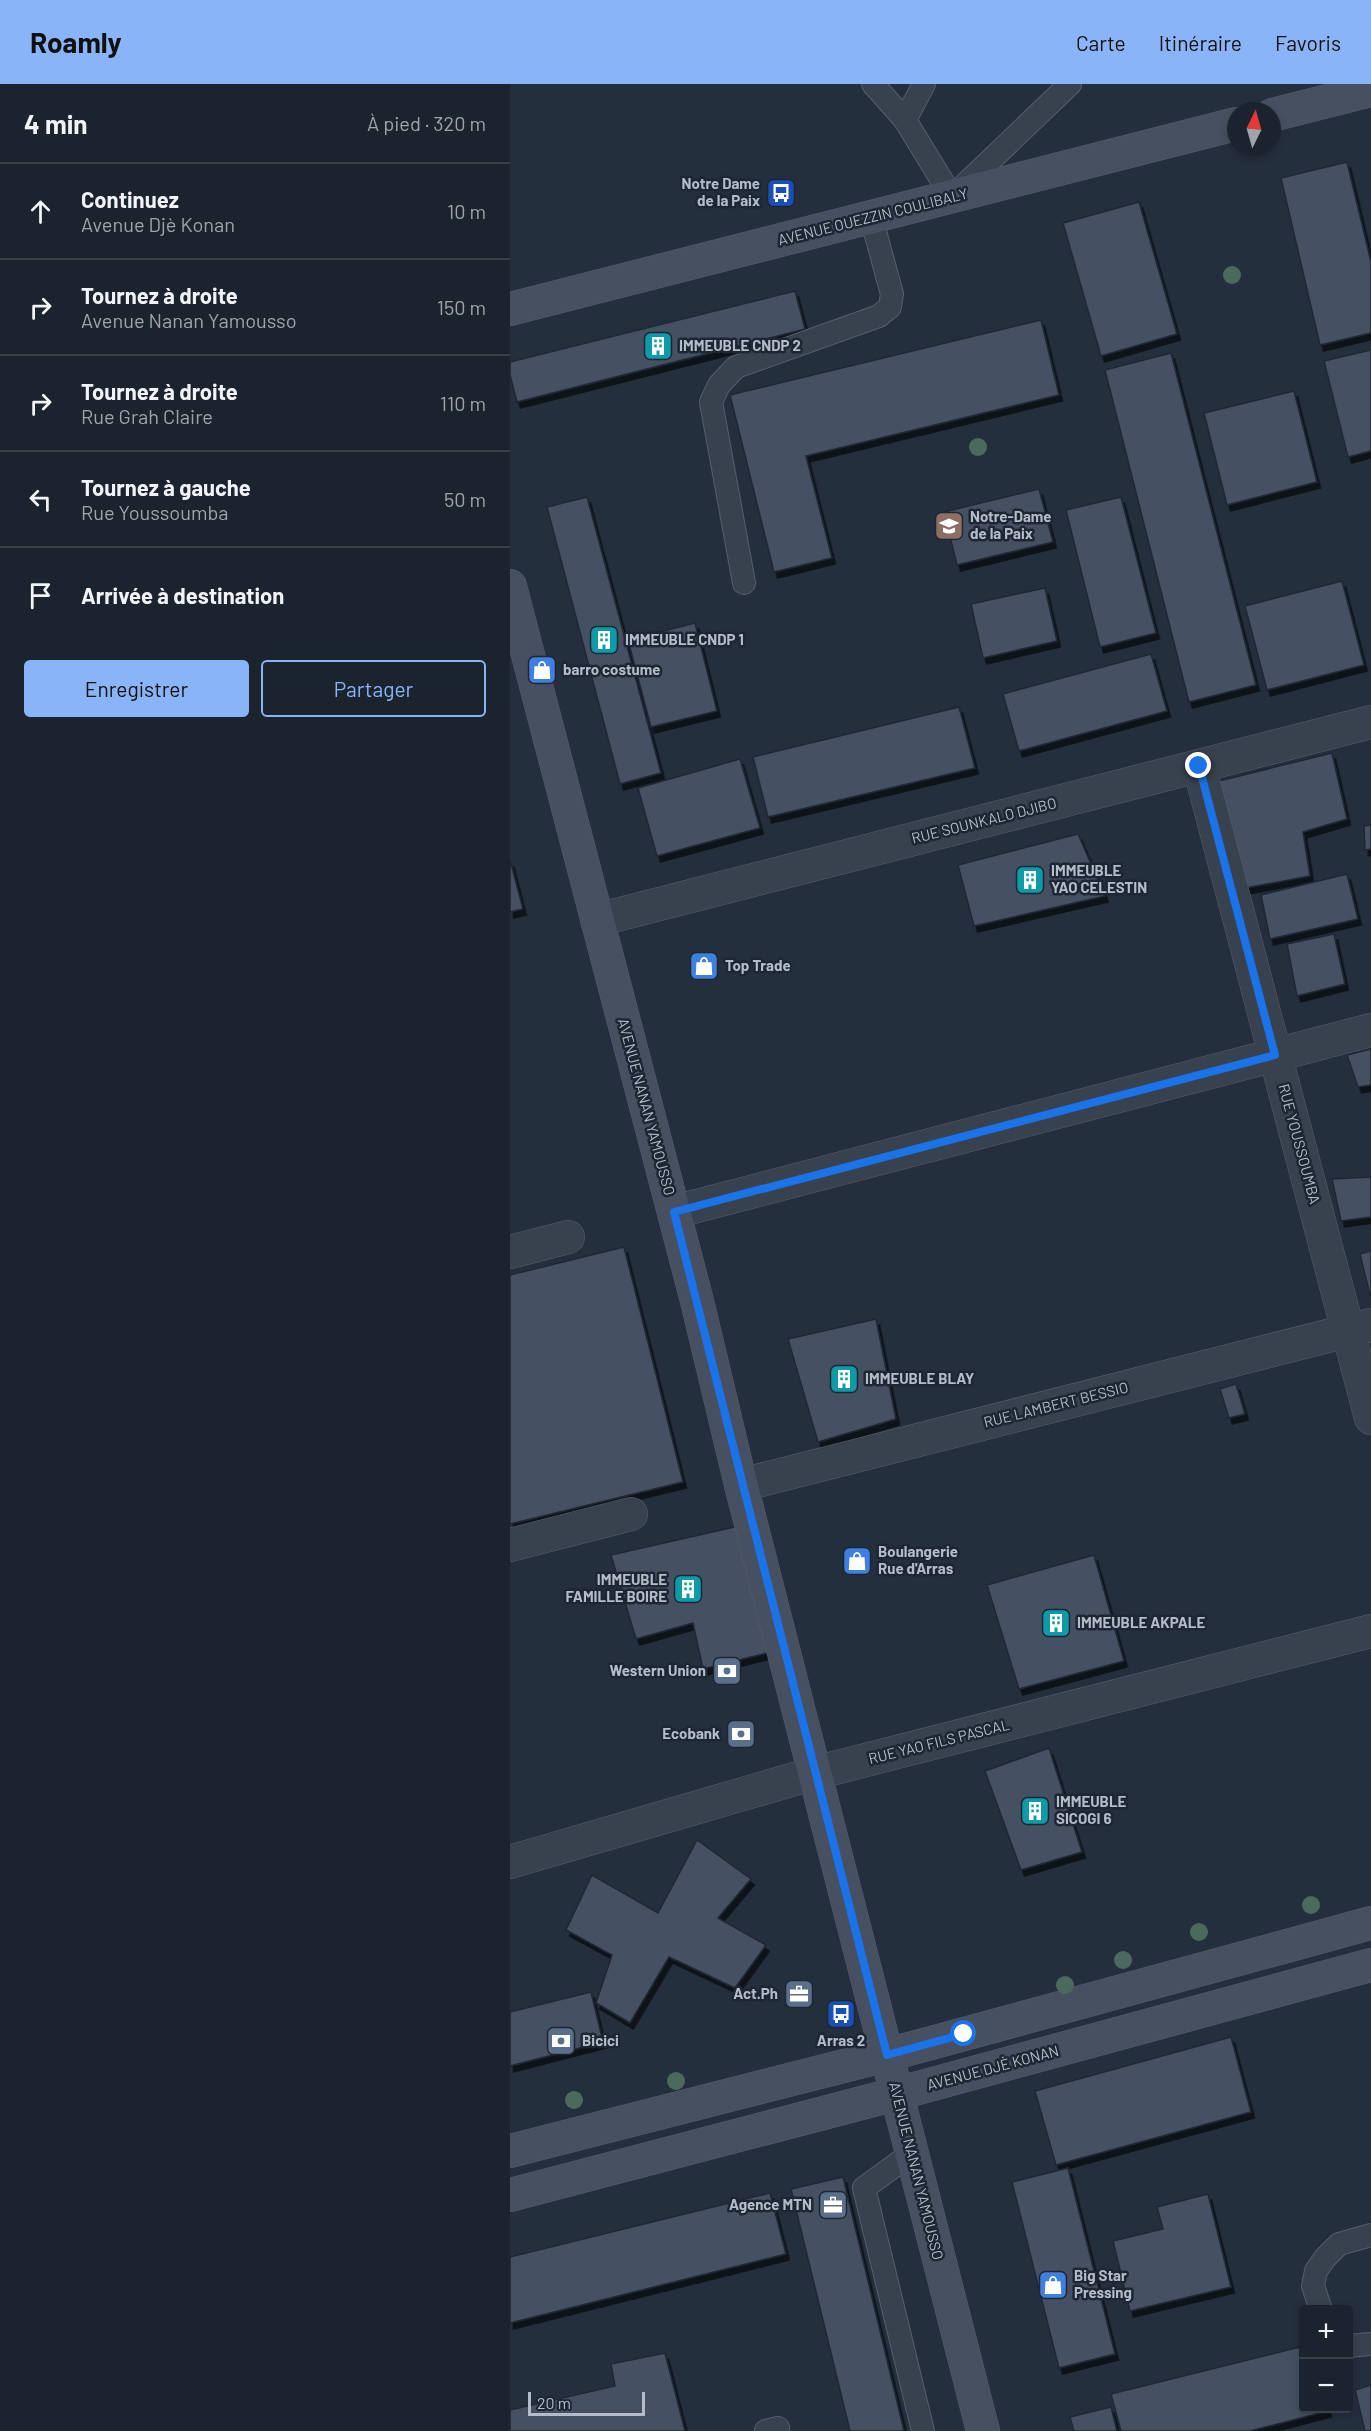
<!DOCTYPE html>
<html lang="fr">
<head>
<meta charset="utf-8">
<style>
  :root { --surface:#1b232e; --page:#242b36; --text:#f1f3f6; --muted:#a0a4aa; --line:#39404a; --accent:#8ab4f8 }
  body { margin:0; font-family:Barlow,sans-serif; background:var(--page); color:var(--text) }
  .controls { position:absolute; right:18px; bottom:18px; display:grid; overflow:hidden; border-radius:6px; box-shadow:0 3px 9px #0003 }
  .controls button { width:54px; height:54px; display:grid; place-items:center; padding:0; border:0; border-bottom:2px solid var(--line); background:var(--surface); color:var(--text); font:30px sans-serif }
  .compass { position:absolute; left:717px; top:18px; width:54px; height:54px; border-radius:50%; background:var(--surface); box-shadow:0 3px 9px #0003; rotate:5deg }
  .scale { position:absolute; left:18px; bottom:15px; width:117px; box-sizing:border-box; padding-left:6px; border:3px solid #b4bcc9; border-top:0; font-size:16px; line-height:21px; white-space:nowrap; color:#b4bcc9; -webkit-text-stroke:4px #1d2633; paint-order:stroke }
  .stop { position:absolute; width:18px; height:18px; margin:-14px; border:4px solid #1a73e8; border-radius:50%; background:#fff }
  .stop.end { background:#1a73e8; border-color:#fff; box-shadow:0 2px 6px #0008 }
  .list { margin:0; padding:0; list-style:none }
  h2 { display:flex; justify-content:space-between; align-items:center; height:78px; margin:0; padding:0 24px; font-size:26px }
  h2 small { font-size:20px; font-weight:400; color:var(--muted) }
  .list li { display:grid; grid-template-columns:39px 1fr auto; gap:18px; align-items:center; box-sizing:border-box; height:96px; padding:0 24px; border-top:2px solid var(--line) }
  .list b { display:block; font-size:22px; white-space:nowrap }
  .list p { margin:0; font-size:20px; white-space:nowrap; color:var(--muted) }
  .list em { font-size:20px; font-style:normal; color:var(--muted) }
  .actions { display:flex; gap:12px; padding:18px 24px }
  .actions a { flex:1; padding:14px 0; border:2px solid var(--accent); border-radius:6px; text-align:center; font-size:21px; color:var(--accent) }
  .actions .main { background:var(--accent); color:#111 }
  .icon { flex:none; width:33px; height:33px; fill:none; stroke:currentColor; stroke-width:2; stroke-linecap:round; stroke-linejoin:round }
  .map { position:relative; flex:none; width:861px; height:2347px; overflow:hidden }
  header { display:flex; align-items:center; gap:36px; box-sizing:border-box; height:84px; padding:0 30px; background:var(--accent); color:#111 }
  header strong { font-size:28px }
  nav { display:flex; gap:33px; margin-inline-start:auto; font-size:21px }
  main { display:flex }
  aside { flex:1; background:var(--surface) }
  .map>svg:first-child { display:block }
</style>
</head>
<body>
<header>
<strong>Roamly</strong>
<nav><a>Carte</a><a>Itinéraire</a><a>Favoris</a></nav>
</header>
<main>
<aside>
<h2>4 min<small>À pied · 320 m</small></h2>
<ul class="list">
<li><svg class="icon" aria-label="ahead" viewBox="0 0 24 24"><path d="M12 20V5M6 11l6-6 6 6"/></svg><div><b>Continuez</b><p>Avenue Djè Konan</p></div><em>10 m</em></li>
<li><svg class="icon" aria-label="right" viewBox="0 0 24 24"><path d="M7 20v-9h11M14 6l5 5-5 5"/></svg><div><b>Tournez à droite</b><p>Avenue Nanan Yamousso</p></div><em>150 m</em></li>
<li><svg class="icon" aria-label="right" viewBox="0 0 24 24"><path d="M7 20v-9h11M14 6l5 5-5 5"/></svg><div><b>Tournez à droite</b><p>Rue Grah Claire</p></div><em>110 m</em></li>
<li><svg class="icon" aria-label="left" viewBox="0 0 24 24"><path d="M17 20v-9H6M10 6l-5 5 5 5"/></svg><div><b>Tournez à gauche</b><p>Rue Youssoumba</p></div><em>50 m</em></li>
<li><svg class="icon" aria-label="arrive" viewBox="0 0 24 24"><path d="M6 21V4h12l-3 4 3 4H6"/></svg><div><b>Arrivée à destination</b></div></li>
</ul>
<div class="actions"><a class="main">Enregistrer</a><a>Partager</a></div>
</aside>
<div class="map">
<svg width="861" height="2347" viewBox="0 0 861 2347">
  <defs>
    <filter id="shadow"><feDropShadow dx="3.5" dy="6" stdDeviation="0" flood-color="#0009"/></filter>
  </defs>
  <rect width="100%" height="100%" fill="#242f3e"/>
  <!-- building -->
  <g fill="#455162" stroke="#1f2835" stroke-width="1.5" filter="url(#shadow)">
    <path d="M 837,78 L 861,178 L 861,249 L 810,261 L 771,94 Z"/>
    <path d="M 629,118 L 667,250 L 591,272 L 553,139 Z"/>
    <path d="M 285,207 L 295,245 L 7,318 L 0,291 L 0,278 Z"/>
    <path d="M 531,236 L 549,311 L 296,372 L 322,474 L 264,488 L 220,311 Z"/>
    <path d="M 861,266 L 861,367 L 838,373 L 814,277 Z"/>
    <path d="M 661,269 L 746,601 L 679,618 L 595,286 Z"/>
    <path d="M 784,307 L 807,398 L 717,421 L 694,329 Z"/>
    <path d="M 529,405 L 543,458 L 447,481 L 434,428 Z"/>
    <path d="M 77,413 L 151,689 L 110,700 L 37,423 Z"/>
    <path d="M 611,413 L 646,549 L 590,563 L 556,426 Z"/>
    <path d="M 832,497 L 854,581 L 757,606 L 735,522 Z"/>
    <path d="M 535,504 L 547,557 L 473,574 L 461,520 Z"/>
    <path d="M 185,539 L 207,627 L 141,643 L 118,556 Z"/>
    <path d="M 641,570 L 657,627 L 509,667 L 493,610 Z"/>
    <path d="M 449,623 L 465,684 L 258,733 L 243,673 Z"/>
    <path d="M 822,669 L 837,735 L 793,748 L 800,792 L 736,804 L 709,697 Z"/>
    <path d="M 230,675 L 250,744 L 147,772 L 128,704 Z"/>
    <path d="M 861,741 L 861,765 L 855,766 L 854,742 Z"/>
    <path d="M 568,750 L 595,812 L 464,842 L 448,781 Z"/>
    <path d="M 0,776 L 13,825 L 0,828 Z"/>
    <path d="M 837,790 L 848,835 L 760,855 L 751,811 Z"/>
    <path d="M 824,850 L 835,900 L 787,912 L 777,860 Z"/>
    <path d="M 861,965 L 861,1001 L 848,1003 L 837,971 Z"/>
    <path d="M 861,1093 L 861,1133 L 831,1137 L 822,1095 Z"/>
    <path d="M 114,1163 L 173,1398 L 0,1440 L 0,1191 Z"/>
    <path d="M 861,1167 L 861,1211 L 860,1211 L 850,1170 Z"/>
    <path d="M 366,1235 L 386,1335 L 308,1358 L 278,1255 Z"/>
    <path d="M 726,1300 L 735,1330 L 719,1334 L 710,1305 Z"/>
    <path d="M 229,1442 L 261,1568 L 193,1585 L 183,1539 L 126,1555 L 101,1471 Z"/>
    <path d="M 584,1471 L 614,1577 L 509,1605 L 477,1501 Z"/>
    <path d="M 539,1664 L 572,1768 L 511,1786 L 475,1687 Z"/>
    <path d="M 187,1756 L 241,1795 L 208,1834 L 256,1861 L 225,1904 L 159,1873 L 120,1939 L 86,1919 L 102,1871 L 56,1846 L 82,1791 L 148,1829 Z"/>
    <path d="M 81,1908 L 93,1958 L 0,1982 L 0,1928 Z"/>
    <path d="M 721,1953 L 741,2028 L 546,2081 L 525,2007 Z"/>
    <path d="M 558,2084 L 605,2270 L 549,2284 L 502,2098 Z"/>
    <path d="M 333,2093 L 394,2347 L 340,2347 L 281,2105 Z"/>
    <path d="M 260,2109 L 276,2170 L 0,2239 L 0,2173 Z"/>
    <path d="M 698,2110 L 721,2203 L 620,2227 L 603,2157 L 653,2145 L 647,2123 Z"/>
    <path d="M 794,2262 L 794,2324 L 817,2324 L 818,2327 L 740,2347 L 611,2347 L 601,2310 Z"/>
    <path d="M 155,2269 L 175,2347 L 0,2347 L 0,2326 L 105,2302 L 101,2280 Z"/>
    <path d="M 861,2301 L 861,2347 L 855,2347 L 845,2306 Z"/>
    <path d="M 601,2323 L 607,2347 L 564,2347 L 560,2333 Z"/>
  </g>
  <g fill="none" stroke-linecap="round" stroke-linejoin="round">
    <!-- lane casing -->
    <g stroke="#565f6c" stroke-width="24">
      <g id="lane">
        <path d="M 363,0 L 395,36 L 442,113 L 560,0"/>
        <path d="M 395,36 L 414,0"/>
        <path d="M 234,499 L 201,318 L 209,301 L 226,283 L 369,232 L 380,223 L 382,210 L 361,133"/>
        <path d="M 402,2069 L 354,2104 L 413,2347"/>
        <path d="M 811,2226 L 803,2202 L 806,2187 L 815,2174 L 829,2160 L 861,2151"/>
        <path d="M 838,2262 L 861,2260"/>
        <path d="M 256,2347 L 268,2344"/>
      </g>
    </g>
    <!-- street casing -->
    <g stroke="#565f6c" stroke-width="34">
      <g id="street">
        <path d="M 689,682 L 861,1334"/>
        <path d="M 87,836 L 861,638"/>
        <path d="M 164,1128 L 861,946"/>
        <path d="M 0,1168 L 58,1153"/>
        <path d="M 231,1401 L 861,1241"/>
        <path d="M 0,1461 L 121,1430"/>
        <path d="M 0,1778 L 305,1689 L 861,1547"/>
      </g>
    </g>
    <!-- secondary casing -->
    <g stroke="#565f6c" stroke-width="34">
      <g id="secondary">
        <path d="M 762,31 L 861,6"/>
        <path d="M 0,225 L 726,40"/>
        <path d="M 0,502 L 187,1217 L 231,1401 L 473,2347"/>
        <path d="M 0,2067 L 377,1971 L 861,1839"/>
        <path d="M 0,2111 L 386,2010 L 861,1881"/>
      </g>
    </g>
    <!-- lane -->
    <use href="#lane" stroke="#38414e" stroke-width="22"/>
    <!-- street -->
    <use href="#street" stroke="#38414e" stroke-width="33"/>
    <!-- secondary -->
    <use href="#secondary" stroke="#465061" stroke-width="33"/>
  </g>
  <!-- trees -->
  <g fill="#4b6a5d">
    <circle cx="722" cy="191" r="9"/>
    <circle cx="468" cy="363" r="9"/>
    <circle cx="801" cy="1821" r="9"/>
    <circle cx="689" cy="1848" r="9"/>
    <circle cx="613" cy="1876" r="9"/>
    <circle cx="555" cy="1901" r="9"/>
    <circle cx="166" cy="1997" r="9"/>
    <circle cx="64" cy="2016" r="9"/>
  </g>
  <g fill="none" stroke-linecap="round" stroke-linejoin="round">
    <!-- route -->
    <path stroke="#1a73e8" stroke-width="8" d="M 454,1950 L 377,1971 L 164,1128 L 765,971 L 689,682"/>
  </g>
  <!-- icons -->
  <defs>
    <g id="bus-square" transform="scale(1.5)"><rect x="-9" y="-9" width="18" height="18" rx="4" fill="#1a4fb4" stroke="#1d2633"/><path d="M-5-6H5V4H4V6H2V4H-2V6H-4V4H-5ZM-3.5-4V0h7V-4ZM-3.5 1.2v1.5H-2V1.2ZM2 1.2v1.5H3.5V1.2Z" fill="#fff"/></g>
    <g id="building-square" transform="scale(1.5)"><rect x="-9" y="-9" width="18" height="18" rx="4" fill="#0f9aa8" stroke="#1d2633"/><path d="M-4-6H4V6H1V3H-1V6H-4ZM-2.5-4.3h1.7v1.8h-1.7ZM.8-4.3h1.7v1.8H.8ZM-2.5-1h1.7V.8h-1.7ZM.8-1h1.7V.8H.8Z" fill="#fff"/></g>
    <g id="school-square" transform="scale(1.5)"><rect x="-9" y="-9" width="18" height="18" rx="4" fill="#8d6e63" stroke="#1d2633"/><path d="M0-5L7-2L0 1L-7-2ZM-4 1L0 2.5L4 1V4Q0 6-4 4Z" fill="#fff"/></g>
    <g id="shop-square" transform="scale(1.5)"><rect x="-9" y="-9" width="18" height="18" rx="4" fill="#3f7fe0" stroke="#1d2633"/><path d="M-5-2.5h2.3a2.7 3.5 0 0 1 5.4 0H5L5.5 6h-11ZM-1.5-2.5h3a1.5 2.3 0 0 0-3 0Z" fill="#fff"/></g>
    <g id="bank-square" transform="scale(1.5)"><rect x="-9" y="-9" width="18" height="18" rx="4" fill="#5c6f8a" stroke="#1d2633"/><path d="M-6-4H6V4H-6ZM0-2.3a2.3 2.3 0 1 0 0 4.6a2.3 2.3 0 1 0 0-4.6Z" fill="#fff"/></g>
    <g id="office-square" transform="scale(1.5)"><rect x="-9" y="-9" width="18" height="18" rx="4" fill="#5c6f8a" stroke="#1d2633"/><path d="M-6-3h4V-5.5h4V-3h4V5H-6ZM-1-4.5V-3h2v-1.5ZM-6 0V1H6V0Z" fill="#fff"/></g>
  </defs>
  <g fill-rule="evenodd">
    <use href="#bus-square" x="271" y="109"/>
    <use href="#building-square" x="148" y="262"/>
    <use href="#school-square" x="439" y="442"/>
    <use href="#building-square" x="94" y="556"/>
    <use href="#shop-square" x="32" y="586"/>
    <use href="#building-square" x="520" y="796"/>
    <use href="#shop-square" x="194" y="882"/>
    <use href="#building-square" x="334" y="1295"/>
    <use href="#shop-square" x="347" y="1477"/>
    <use href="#building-square" x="178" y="1505"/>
    <use href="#building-square" x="546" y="1539"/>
    <use href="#bank-square" x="217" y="1587"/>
    <use href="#bank-square" x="231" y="1650"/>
    <use href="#building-square" x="525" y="1727"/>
    <use href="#office-square" x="289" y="1910"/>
    <use href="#bus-square" x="331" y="1930"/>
    <use href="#bank-square" x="51" y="1957"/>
    <use href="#office-square" x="323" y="2121"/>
    <use href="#shop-square" x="543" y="2201"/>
  </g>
  <g text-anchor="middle" stroke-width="5" stroke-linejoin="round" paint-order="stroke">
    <!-- poi labels -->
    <g font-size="15" font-weight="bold" fill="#b4bcc9" stroke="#1d2633" text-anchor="start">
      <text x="250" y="105" text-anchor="end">Notre Dame<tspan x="250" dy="17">de la Paix</tspan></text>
      <text x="169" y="267">IMMEUBLE CNDP 2</text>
      <text x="460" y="438">Notre-Dame<tspan x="460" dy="17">de la Paix</tspan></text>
      <text x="115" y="561">IMMEUBLE CNDP 1</text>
      <text x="53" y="591">barro costume</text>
      <text x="541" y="792">IMMEUBLE<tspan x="541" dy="17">YAO CELESTIN</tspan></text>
      <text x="215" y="887">Top Trade</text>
      <text x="355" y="1300">IMMEUBLE BLAY</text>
      <text x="368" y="1473">Boulangerie<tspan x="368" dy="17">Rue d'Arras</tspan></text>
      <text x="157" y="1501" text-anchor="end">IMMEUBLE<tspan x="157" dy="17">FAMILLE BOIRE</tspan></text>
      <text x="567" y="1544">IMMEUBLE AKPALE</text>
      <text x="196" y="1592" text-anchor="end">Western Union</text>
      <text x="210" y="1655" text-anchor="end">Ecobank</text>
      <text x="546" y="1723">IMMEUBLE<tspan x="546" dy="17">SICOGI 6</tspan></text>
      <text x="268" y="1915" text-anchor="end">Act.Ph</text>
      <text x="72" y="1962">Bicici</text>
      <text x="331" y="1962" text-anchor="middle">Arras 2</text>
      <text x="302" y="2126" text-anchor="end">Agence MTN</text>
      <text x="564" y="2197">Big Star<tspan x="564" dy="17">Pressing</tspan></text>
    </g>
    <!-- street labels -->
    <g font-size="15" fill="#b4bcc9" stroke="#1d2633">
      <text transform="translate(363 133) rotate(-14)" y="5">AVENUE OUEZZIN COULIBALY</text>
      <text transform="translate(474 737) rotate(-14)" y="5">RUE SOUNKALO DJIBO</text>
      <text transform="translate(136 1023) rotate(75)" y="5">AVENUE NANAN YAMOUSSO</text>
      <text transform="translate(789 1060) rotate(75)" y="5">RUE YOUSSOUMBA</text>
      <text transform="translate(546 1321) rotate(-14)" y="5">RUE LAMBERT BESSIO</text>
      <text transform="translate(429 1658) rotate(-14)" y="5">RUE YAO FILS PASCAL</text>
      <text transform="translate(483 1984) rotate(-15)" y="5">AVENUE DJÈ KONAN</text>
      <text transform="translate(406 2087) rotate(76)" y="5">AVENUE NANAN YAMOUSSO</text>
    </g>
  </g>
</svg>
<div class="controls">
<button>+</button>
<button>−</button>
</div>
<svg class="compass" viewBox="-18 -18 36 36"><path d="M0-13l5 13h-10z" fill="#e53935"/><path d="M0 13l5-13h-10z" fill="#a0a4aa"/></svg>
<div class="scale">20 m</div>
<div class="stop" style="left:454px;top:1950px"></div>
<div class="stop end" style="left:689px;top:682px"></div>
</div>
</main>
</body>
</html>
